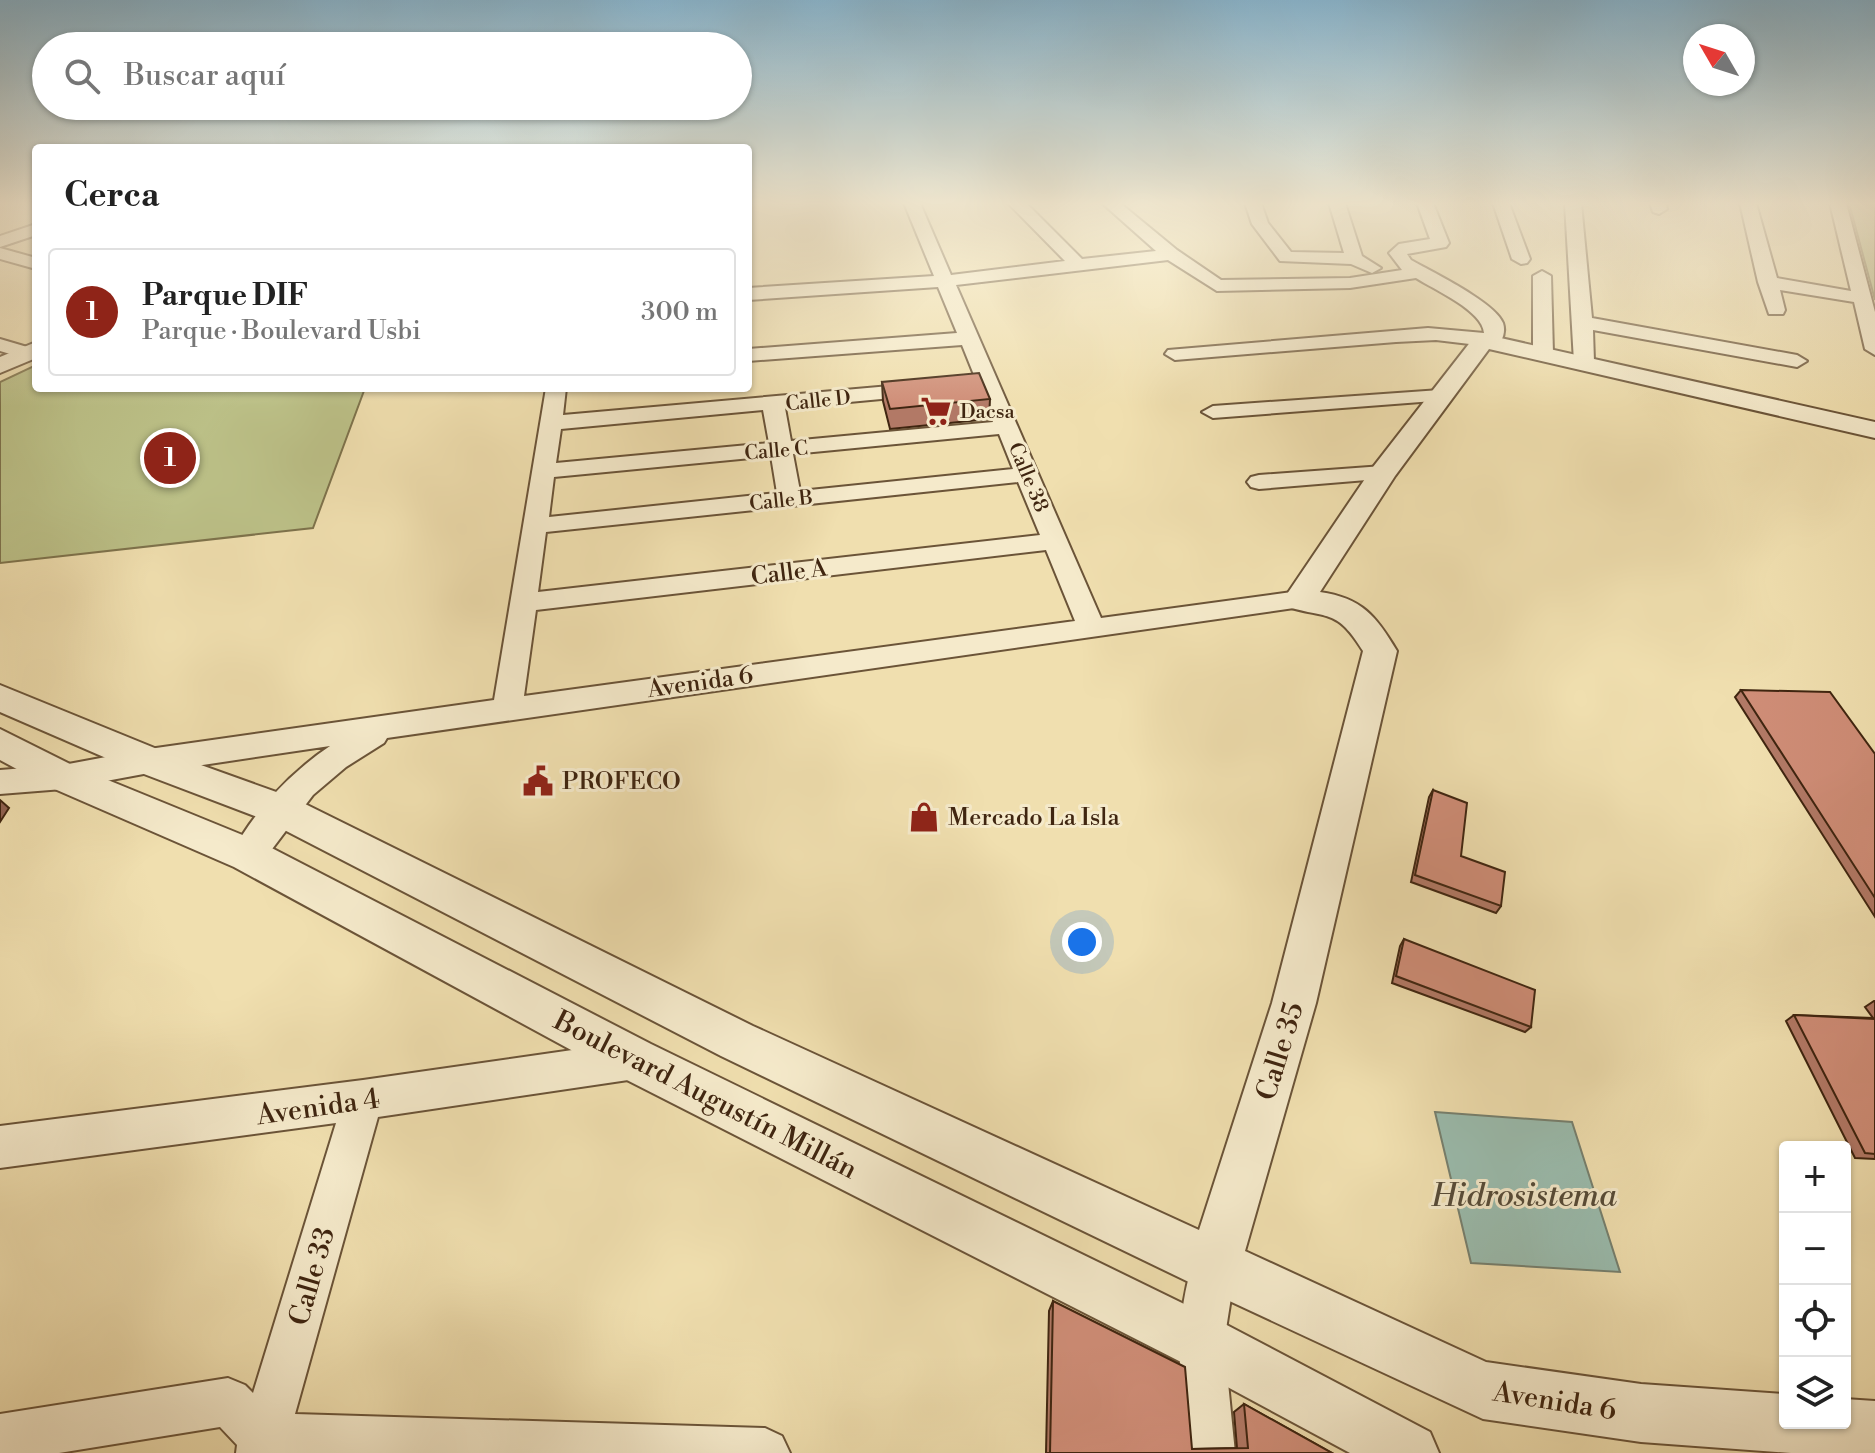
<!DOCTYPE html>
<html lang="es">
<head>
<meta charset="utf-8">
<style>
  :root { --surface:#fff; --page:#f6f6f6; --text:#222; --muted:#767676; --line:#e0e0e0; --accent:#8f2418 }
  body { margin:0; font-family:"Libre Bodoni",serif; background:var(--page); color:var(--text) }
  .controls { position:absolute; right:24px; bottom:24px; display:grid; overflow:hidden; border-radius:8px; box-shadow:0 2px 6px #0004 }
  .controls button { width:72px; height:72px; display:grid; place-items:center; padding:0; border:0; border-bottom:2px solid var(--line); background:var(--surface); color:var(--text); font:40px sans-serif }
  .compass { position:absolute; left:1683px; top:24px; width:72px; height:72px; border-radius:50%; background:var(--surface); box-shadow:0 2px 6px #0004; rotate:309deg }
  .you { position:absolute; left:1082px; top:942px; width:28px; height:28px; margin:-20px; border:6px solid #fff; border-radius:50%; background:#1a73e8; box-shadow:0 0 0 12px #1a73e833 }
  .badge { display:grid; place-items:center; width:52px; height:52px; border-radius:50%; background:var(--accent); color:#fff; font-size:26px; font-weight:700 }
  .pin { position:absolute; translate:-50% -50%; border:4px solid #fff; box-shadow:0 2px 8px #0006 }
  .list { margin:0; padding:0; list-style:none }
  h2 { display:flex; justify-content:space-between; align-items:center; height:104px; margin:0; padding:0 32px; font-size:34px }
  h2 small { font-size:26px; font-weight:400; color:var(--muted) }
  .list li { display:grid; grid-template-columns:52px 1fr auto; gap:24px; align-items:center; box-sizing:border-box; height:128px; margin:0 16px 16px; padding:0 16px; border:2px solid var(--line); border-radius:8px }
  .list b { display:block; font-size:30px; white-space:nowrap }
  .list p { margin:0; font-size:26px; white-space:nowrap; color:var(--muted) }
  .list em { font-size:26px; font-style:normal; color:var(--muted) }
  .icon { flex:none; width:44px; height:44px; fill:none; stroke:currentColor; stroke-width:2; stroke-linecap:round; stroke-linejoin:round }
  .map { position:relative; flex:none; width:1875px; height:1453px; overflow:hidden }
  .search { position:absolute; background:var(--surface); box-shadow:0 2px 6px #0004; left:32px; top:32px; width:720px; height:88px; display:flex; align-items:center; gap:20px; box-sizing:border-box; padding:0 28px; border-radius:44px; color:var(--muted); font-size:30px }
  .panel { position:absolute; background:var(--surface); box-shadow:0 2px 6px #0004; left:32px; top:144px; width:720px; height:248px; border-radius:8px }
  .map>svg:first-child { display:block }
</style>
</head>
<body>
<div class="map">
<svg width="1875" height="1453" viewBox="0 0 1875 1453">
  <rect width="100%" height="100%" fill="#f0dfaf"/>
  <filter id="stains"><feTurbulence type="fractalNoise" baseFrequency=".0025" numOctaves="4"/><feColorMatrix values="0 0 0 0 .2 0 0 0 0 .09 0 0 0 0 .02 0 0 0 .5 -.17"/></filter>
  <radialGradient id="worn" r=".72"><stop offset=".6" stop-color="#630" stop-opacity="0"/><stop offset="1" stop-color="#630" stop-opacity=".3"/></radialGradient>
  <!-- green -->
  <g fill="#bcc188" stroke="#7e734c" stroke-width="2">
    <path d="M 1849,203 L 1875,203 L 1875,300 Z"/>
    <path d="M 36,365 L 36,388 L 365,388 L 313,528 L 0,563 L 0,382 Z"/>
  </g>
  <!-- water -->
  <path fill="#9abcae" stroke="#76806f" stroke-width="2" d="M 1435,1112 L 1572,1122 L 1620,1272 L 1471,1263 Z"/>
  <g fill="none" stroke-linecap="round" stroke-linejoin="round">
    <!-- minor casing -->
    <g stroke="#6b5438" stroke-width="4">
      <g id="minor">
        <path d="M 904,203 L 920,203 L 951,275 L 1065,261 L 1008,203 L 1026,203 L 1082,259 L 1156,251 L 1102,203 L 1120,203 L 1177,250 L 1221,280 L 1350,278 L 1402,270 L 1389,253 L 1399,244 L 1430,239 L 1417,203 L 1433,203 L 1449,243 L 1446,247 L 1407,254 L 1411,260 C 1430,271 1495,302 1503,323 C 1505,329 1504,336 1501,341 L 1478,345 L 1436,340 L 1396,342 L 1175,360 L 1165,354 L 1168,350 L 1428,328 L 1484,333 C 1483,311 1435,290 1416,278 L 1350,288 L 1217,291 L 1168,260 L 956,285 L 1101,618 L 1299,591 L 1308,594 L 1312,600 L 1308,606 L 387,738 L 384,743 L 346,767 L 313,795 L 260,865 L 248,869 L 236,865 L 231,855 C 252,813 291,772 330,746 L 149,773 L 63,789 L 0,794 L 0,770 L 63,765 L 149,749 L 494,700 L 546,388 L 566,388 L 563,415 L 924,383 L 935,389 L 924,395 L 785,408 L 791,441 L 993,422 L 962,345 L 748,361 L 748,349 L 957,333 L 938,287 L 748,300 L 748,288 L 934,276 ZM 763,410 L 769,443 L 556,463 L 561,429 ZM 999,434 L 1013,469 L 800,491 L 793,454 ZM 771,456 L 777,493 L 549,517 L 554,477 ZM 1018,482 L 1040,535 L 538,592 L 546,532 ZM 1046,550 L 1075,621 L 524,696 L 536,610 Z"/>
        <path d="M 1245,203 L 1261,203 L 1268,223 L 1291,252 L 1344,253 L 1329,203 L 1345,203 L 1362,256 L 1381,268 L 1372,273 L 1351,264 L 1280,261 L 1252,224 Z"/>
        <path d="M 1493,203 L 1509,203 L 1530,259 L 1527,263 L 1521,264 L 1512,259 Z"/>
        <path d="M 1565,203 L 1581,203 L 1592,318 L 1797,355 L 1807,361 L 1797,367 L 1593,330 L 1594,362 L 1591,366 L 1577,366 L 1574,362 Z"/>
        <path d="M 1650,203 L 1666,203 L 1667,209 L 1659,214 L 1653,212 Z"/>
        <path d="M 1740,203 L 1756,203 L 1777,278 L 1851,291 L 1830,203 L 1846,203 L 1875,312 L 1875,355 L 1865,349 L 1854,302 L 1780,290 L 1785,310 L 1783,314 L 1769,314 L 1758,282 Z"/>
        <path d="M 36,224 L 36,235 L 0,247 L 0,236 Z"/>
        <path d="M 0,248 L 36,258 L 36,269 L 0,259 Z"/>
        <path d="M 1542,271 L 1551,276 L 1553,354 L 1543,360 L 1533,354 L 1533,276 Z"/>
        <path d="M 0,339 L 34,349 L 36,354 L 27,359 L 0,351 Z"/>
        <path d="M 1440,390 L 1451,396 L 1447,400 L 1213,418 L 1202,412 L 1213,406 Z"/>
        <path d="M 1383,466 L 1391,468 L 1395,473 L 1391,478 L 1259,489 L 1251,487 L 1247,482 L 1251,477 L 1259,475 Z"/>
        <path d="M 635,1041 L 649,1047 L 654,1060 L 649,1073 L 635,1079 L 378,1117 L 295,1414 L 765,1428 L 782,1436 L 790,1453 L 236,1453 L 237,1445 L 220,1427 L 59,1453 L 0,1453 L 0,1414 L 228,1378 L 245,1385 L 253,1393 L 336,1123 L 0,1168 L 0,1126 L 363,1080 Z"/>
        <path d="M 1214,1244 L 1230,1250 L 1236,1266 L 1224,1342 L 1235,1453 L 1185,1453 C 1181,1385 1171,1315 1198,1250 Z"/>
      </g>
    </g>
    <!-- tertiary casing -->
    <g stroke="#6b5438" stroke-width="4">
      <g id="tertiary">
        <path d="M 1483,334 L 1875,422 L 1875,438 L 1489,349 L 1395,476 L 1320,592 C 1362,598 1376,616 1397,651 L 1316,1003 L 1245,1251 L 1486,1362 L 1641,1384 L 1785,1394 L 1785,1423 L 1845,1423 L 1845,1399 L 1875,1401 L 1875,1453 L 1791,1453 L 1641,1442 L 1483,1419 L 1195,1285 L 721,1056 L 265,820 L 136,771 L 0,712 L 0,685 L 162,751 L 293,798 L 753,1026 L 1199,1230 L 1272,1003 L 1363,651 C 1337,609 1329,619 1288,607 L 1283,600 L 1373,467 L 1475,336 Z"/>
        <path d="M 36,342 L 36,358 L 0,373 L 0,357 Z"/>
        <path d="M 0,729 L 76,767 L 262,843 L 651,1044 L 1221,1322 L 1430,1432 L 1439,1453 L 1350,1453 L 1181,1362 L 619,1076 L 234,867 L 50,787 L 0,760 Z"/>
      </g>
    </g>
    <!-- minor -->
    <use href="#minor" fill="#f5eacb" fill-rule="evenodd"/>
    <!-- tertiary -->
    <use href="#tertiary" fill="#f5eacb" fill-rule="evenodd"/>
  </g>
  <!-- wall -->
  <g fill="#b27966" stroke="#3f2510" stroke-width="2">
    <path d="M 882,382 L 990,399 L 989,419 L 890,429 L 883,401 Z"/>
    <path d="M 1741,690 L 1875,754 L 1875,917 L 1735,697 Z"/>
    <path d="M 1433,790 L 1461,856 L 1501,906 L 1496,913 L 1411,882 L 1429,797 Z"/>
    <path d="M 1404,939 L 1531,1027 L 1525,1032 L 1392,983 L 1400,946 Z"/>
    <path d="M 1874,1001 L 1875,1001 L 1875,1159 L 1855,1158 L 1786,1021 L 1794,1015 L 1873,1018 L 1865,1007 Z"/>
    <path d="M 1053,1301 L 1192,1449 L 1237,1448 L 1234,1412 L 1244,1404 L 1332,1453 L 1046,1453 L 1049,1311 Z"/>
  </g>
  <!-- shaded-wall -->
  <path fill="#916353" stroke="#3f2510" stroke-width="2" d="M 0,800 L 9,808 L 0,822 Z"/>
  <!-- building -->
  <g fill="#cf8d77" stroke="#3f2510" stroke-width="2">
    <path d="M 979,373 L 990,399 L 890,409 L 882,382 Z"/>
    <path d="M 1741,690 L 1830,692 L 1875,754 L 1875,898 Z"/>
    <path d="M 1433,790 L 1467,803 L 1461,856 L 1505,872 L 1501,906 L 1415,875 Z"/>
    <path d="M 1404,939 L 1535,990 L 1531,1027 L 1396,976 Z"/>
    <path d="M 1794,1015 L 1875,1019 L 1875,1154 L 1865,1153 Z"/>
    <path d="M 1053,1301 L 1185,1367 L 1192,1449 L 1248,1448 L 1244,1404 L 1332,1453 L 1050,1453 Z"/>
  </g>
  <!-- sky -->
  <linearGradient id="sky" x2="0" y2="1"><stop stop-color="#89b7d1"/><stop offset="0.5" stop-color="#f8f1db"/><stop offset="1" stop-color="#f8f1db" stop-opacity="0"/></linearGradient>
  <rect width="1875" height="407" fill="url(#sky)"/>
  <!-- icons -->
  <defs>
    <g id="supermarket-bare" transform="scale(2.4)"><path d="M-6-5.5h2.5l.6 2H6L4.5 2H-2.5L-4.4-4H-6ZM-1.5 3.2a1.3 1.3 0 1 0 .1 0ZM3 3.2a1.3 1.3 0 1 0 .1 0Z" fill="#8f2418" stroke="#f5eacb" stroke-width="2.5" paint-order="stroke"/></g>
    <g id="civic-bare" transform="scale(2.4)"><path d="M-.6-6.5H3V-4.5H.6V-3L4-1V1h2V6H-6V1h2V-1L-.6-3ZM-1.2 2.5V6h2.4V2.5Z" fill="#8f2418" stroke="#f5eacb" stroke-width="2.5" paint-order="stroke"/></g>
    <g id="shop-bare" transform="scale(2.4)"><path d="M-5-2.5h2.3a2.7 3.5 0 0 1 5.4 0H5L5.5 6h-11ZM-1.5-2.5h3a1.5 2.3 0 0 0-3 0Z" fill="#8f2418" stroke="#f5eacb" stroke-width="2.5" paint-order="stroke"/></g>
  </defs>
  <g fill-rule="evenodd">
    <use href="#supermarket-bare" x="936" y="411"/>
    <use href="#civic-bare" x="538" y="781"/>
    <use href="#shop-bare" x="924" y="817"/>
  </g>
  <g text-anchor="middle" stroke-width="6" stroke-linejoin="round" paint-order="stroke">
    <!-- far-street labels -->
    <g font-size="20" fill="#3f2510" stroke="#f5eacb">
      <text transform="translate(818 400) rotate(-6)" y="7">Calle D</text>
      <text transform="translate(776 450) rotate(-5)" y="7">Calle C</text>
      <text transform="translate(1029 477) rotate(67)" y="7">Calle 38</text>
      <text transform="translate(781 500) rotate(-6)" y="7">Calle B</text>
    </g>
    <!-- far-poi labels -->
    <g font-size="20" fill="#3f2510" stroke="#f5eacb" text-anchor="start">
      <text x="960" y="418">Dacsa</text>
    </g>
    <!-- street labels -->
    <g font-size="24" fill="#3f2510" stroke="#f5eacb">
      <text transform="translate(789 572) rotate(-7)" y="8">Calle A</text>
      <text transform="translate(700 682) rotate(-8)" y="8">Avenida 6</text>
    </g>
    <!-- poi labels -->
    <g font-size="24" fill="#3f2510" stroke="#f5eacb" text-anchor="start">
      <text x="562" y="789">PROFECO</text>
      <text x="948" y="825">Mercado La Isla</text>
    </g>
    <!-- near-street labels -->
    <g font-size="28" fill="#3f2510" stroke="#f5eacb">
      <text transform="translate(1279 1051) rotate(-73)" y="10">Calle 35</text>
      <text transform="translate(706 1094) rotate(27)" y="10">Boulevard Augustín Millán</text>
      <text transform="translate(318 1106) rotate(-8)" y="10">Avenida 4</text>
      <text transform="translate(311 1276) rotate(-74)" y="10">Calle 33</text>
      <text transform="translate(1555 1400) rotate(9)" y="10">Avenida 6</text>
    </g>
    <!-- near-water labels -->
    <g font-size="32" font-style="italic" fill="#564b38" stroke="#f5eacb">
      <text x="1524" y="1206">Hidrosistema</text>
    </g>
  </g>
  <rect width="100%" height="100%" filter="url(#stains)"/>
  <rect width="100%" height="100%" fill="url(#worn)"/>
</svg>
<div class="controls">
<button>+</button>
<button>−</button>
<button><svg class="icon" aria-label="locate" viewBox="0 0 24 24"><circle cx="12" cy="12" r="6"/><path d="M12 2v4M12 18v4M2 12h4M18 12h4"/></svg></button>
<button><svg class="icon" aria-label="layers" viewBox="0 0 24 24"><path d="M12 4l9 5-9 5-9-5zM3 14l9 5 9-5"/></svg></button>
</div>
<svg class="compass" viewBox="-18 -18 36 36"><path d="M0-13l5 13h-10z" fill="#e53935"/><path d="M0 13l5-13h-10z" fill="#767676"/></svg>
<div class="you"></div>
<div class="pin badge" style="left:170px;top:458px">1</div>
<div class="search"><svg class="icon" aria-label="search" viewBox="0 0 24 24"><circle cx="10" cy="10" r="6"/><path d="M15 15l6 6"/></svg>Buscar aquí</div>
<section class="panel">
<h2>Cerca<small></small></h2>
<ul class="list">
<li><span class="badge">1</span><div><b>Parque DIF</b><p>Parque · Boulevard Usbi</p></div><em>300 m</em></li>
</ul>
</section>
</div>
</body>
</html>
